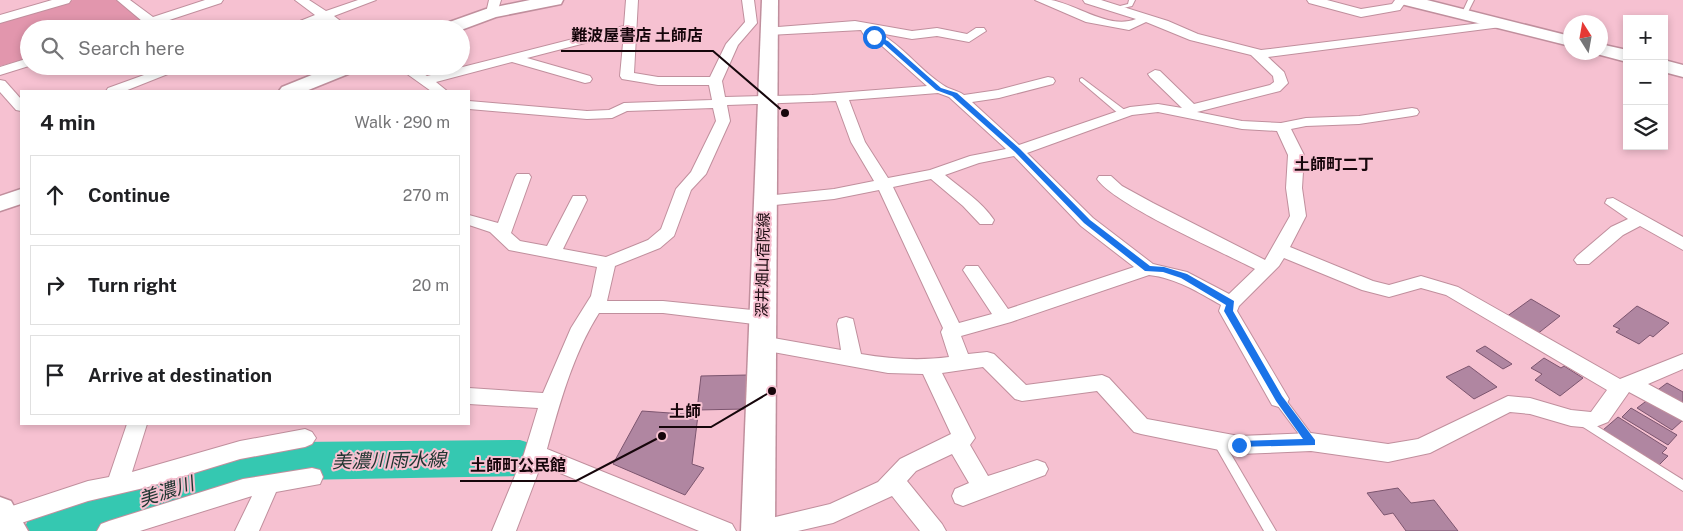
<!DOCTYPE html>
<html lang="en">
<head>
<meta charset="utf-8">
<style>
  :root { --surface:#fff; --page:#f6f6f6; --text:#202124; --muted:#757577; --line:#e0e0e0 }
  body { margin:0; font-family:"Public Sans","Noto Sans JP",sans-serif; background:var(--page); color:var(--text) }
  .controls { position:absolute; right:15px; top:15px; display:grid; overflow:hidden; border-radius:0px; box-shadow:0 2px 8px #0003 }
  .controls button { width:45px; height:45px; display:grid; place-items:center; padding:0; border:0; border-bottom:1px solid var(--line); background:var(--surface); color:var(--text); font:25px sans-serif }
  .compass { position:absolute; left:1563px; top:15px; width:45px; height:45px; border-radius:50%; background:var(--surface); box-shadow:0 2px 8px #0003; rotate:349deg }
  .stop { position:absolute; width:15px; height:15px; margin:-11px; border:4px solid #1a73e8; border-radius:50%; background:#fff }
  .stop.end { background:#1a73e8; border-color:#fff; box-shadow:0 1px 5px #0008 }
  .list { margin:0; padding:0; list-style:none }
  h2 { display:flex; justify-content:space-between; align-items:center; height:65px; margin:0; padding:0 20px; font-size:21px }
  h2 small { font-size:16px; font-weight:400; color:var(--muted) }
  .list li { display:grid; grid-template-columns:32px 1fr auto; gap:15px; align-items:center; box-sizing:border-box; height:80px; margin:0 10px 10px; padding:0 10px; border:1px solid var(--line); border-radius:0px }
  .list b { display:block; font-size:19px; white-space:nowrap }
  .list em { font-size:16px; font-style:normal; color:var(--muted) }
  .icon { flex:none; width:28px; height:28px; fill:none; stroke:currentColor; stroke-width:2; stroke-linecap:round; stroke-linejoin:round }
  .map { position:relative; flex:none; width:1683px; height:531px; overflow:hidden }
  .search { position:absolute; background:var(--surface); box-shadow:0 2px 8px #0003; left:20px; top:20px; width:450px; height:55px; display:flex; align-items:center; gap:12px; box-sizing:border-box; padding:0 18px; border-radius:28px; color:var(--muted); font-size:19px }
  .panel { position:absolute; background:var(--surface); box-shadow:0 2px 8px #0003; left:20px; top:90px; width:450px; height:335px; border-radius:0px }
  .map>svg:first-child { display:block }
</style>
</head>
<body>
<div class="map">
<svg width="1683" height="531" viewBox="0 0 1683 531">
  <rect width="100%" height="100%" fill="#f6c1d1"/>
  <!-- green -->
  <path fill="#e296ad" d="M 73,0 L 117,0 L 143,19 L 118,29 L 29,29 L 29,58 L 0,66 L 0,22 Z"/>
  <g fill="none" stroke-linecap="round" stroke-linejoin="round">
    <!-- river -->
    <path fill="#35c8b1" fill-rule="evenodd" d="M 520,440 L 536,445 L 542,458 L 536,471 L 520,476 L 297,480 L 265,483 L 201,498 L 106,531 L 23,531 L 30,516 L 170,469 L 233,452 L 265,446 L 297,442 Z"/>
  </g>
  <!-- building -->
  <g fill="#b086a1" stroke="#7c556f">
    <path d="M 1531,299 L 1560,316 L 1536,335 L 1506,317 Z"/>
    <path d="M 1637,306 L 1669,323 L 1653,337 L 1650,335 L 1639,344 L 1616,332 L 1620,329 L 1613,326 Z"/>
    <path d="M 1485,346 L 1512,364 L 1503,369 L 1476,351 Z"/>
    <path d="M 1544,358 L 1561,368 L 1564,366 L 1583,378 L 1560,396 L 1535,380 L 1542,374 L 1531,368 Z"/>
    <path d="M 1469,366 L 1497,387 L 1474,399 L 1446,377 Z"/>
    <path d="M 747,375 L 745,409 L 697,410 L 701,376 Z"/>
    <path d="M 1667,383 L 1683,392 L 1683,409 L 1655,392 Z"/>
    <path d="M 1649,399 L 1683,420 L 1672,430 L 1637,408 Z"/>
    <path d="M 1631,408 L 1677,435 L 1668,445 L 1622,417 Z"/>
    <path d="M 642,411 L 698,415 L 692,464 L 704,468 L 685,495 L 613,464 Z"/>
    <path d="M 1618,417 L 1667,448 L 1662,453 L 1668,456 L 1659,465 L 1603,430 Z"/>
    <path d="M 1398,488 L 1411,503 L 1434,500 L 1458,531 L 1406,531 L 1393,513 L 1384,515 L 1367,493 Z"/>
  </g>
  <g fill="none" stroke-linecap="round" stroke-linejoin="round">
    <!-- lane casing -->
    <g stroke="#c08f9d" stroke-width="2">
      <g id="lane">
        <path d="M 1129,0 L 1135,0 L 1132,6 L 1111,11 L 1108,9 L 1128,4 Z"/>
        <path d="M 1468,0 L 1474,0 L 1467,14 L 1463,14 L 1462,13 Z"/>
        <path d="M 1082,78 L 1126,111 L 1126,115 L 1120,115 L 1080,81 L 1080,79 Z"/>
        <path d="M 1279,395 L 1283,396 L 1315,439 L 1316,442 L 1315,445 L 1311,446 L 1307,445 L 1275,402 L 1274,399 L 1275,396 Z"/>
        <path d="M 1584,418 L 1683,480 L 1683,491 L 1580,425 L 1579,422 L 1580,419 Z"/>
        <path d="M 1218,438 L 1222,439 L 1276,531 L 1264,531 L 1213,442 L 1214,439 Z"/>
      </g>
    </g>
    <!-- street casing -->
    <g stroke="#c08f9d" stroke-width="2">
      <g id="street">
        <path d="M 52,0 L 71,0 L 69,3 L 0,23 L 0,15 Z"/>
        <path d="M 117,0 L 130,0 L 153,17 L 205,0 L 223,0 L 221,3 L 142,29 L 123,29 L 142,21 Z"/>
        <path d="M 295,0 L 309,0 L 326,11 L 358,0 L 376,0 L 334,16 L 351,29 L 336,29 L 323,20 L 299,29 L 280,29 L 315,15 Z"/>
        <path d="M 489,0 L 501,0 L 496,16 L 492,17 L 486,13 Z"/>
        <path d="M 626,0 L 638,0 L 634,73 L 658,77 L 710,77 L 726,44 L 745,22 L 742,0 L 754,0 L 757,23 L 738,45 L 722,81 L 725,97 L 812,95 L 927,86 L 881,45 L 864,35 L 861,30 L 769,35 L 763,31 L 765,28 L 855,21 L 912,31 L 937,28 L 967,34 L 976,28 L 984,28 L 986,31 L 969,42 L 937,36 L 912,39 L 879,33 C 903,46 920,70 943,85 C 950,90 957,90 964,95 L 998,90 L 1048,77 L 1053,78 L 1055,81 L 1053,84 L 999,98 L 972,102 L 1019,145 L 1130,107 L 1158,104 L 1182,108 L 1150,77 L 1148,74 L 1155,70 L 1160,71 L 1194,104 L 1270,85 L 1274,82 L 1273,76 L 1251,55 L 1190,40 L 1146,22 L 1129,30 L 1086,22 L 1035,0 C 1040,0 1046,0 1051,0 C 1076,4 1109,30 1136,19 L 1085,3 L 1083,0 L 1101,0 L 1168,21 L 1198,34 L 1261,50 L 1505,20 L 1507,23 L 1501,27 L 1268,57 L 1284,72 L 1288,83 L 1280,91 L 1197,112 L 1242,121 L 1281,123 L 1306,118 L 1359,116 L 1412,108 L 1417,109 L 1419,112 L 1417,115 L 1412,116 L 1359,124 L 1306,126 L 1291,129 L 1304,155 L 1302,188 L 1306,216 L 1290,247 L 1373,281 L 1389,285 L 1421,276 L 1458,287 L 1620,379 L 1683,354 L 1683,369 L 1648,384 L 1683,403 L 1683,421 L 1629,392 L 1608,422 L 1593,428 L 1571,426 L 1530,414 L 1510,412 L 1430,453 L 1388,462 L 1311,451 L 1239,454 L 1141,434 L 1134,432 L 1097,391 L 1022,401 L 1015,399 L 983,367 L 942,373 L 975,438 L 970,445 L 988,476 L 1037,460 L 1045,463 L 1048,469 L 1045,475 L 963,506 L 955,503 L 952,496 L 955,489 L 969,483 L 952,454 L 916,471 L 907,481 L 942,524 L 946,531 L 920,531 L 892,496 L 833,523 L 798,531 L 747,531 L 750,523 L 830,504 L 878,482 L 900,459 L 951,434 L 923,374 L 888,373 L 762,350 L 755,348 L 752,343 L 755,338 L 762,336 L 841,350 L 837,324 L 839,319 L 846,317 L 853,319 L 861,354 C 891,359 919,361 949,357 L 941,332 L 943,328 L 879,190 L 834,199 L 765,206 L 759,205 L 757,201 L 759,197 L 765,196 L 834,189 L 874,181 L 851,142 L 836,101 L 727,105 L 730,121 L 706,174 L 691,190 L 674,236 L 660,248 L 615,266 L 607,301 L 663,301 L 762,311 L 769,313 L 771,318 L 769,323 L 762,325 L 663,313 L 599,313 C 573,354 560,403 547,449 L 732,524 L 736,531 L 699,531 L 541,465 L 516,531 L 492,531 L 524,454 L 538,408 L 469,404 L 469,388 L 543,393 L 571,328 L 591,296 L 597,267 L 509,250 L 490,232 L 469,225 L 469,215 L 498,223 L 515,177 L 517,174 L 529,174 L 531,177 L 511,233 L 520,241 L 547,246 L 573,196 L 585,196 L 587,200 L 563,249 L 606,257 L 648,240 L 661,229 L 676,189 L 691,172 L 716,121 L 713,108 L 627,111 L 612,118 L 587,119 L 469,109 L 469,101 L 587,111 L 609,110 L 624,103 L 712,100 L 709,85 L 658,85 L 622,79 L 620,76 L 624,33 L 527,58 L 590,76 L 592,79 L 590,82 L 585,83 L 512,62 L 436,82 L 447,91 L 431,91 L 396,66 L 411,66 L 427,76 L 624,26 ZM 938,93 L 949,97 L 1006,149 L 970,156 L 930,170 L 888,178 L 865,142 L 849,100 ZM 1158,112 L 1242,129 L 1277,131 L 1288,155 L 1286,188 L 1290,216 L 1265,260 L 1153,203 L 1122,186 L 1111,176 L 1099,176 L 1097,179 C 1115,205 1222,252 1255,269 L 1229,294 L 1187,272 L 1153,264 L 1093,218 L 1027,153 L 1132,115 ZM 1014,156 L 1081,226 L 1134,267 L 1008,309 L 978,266 L 966,266 L 963,270 L 992,314 L 959,323 L 893,187 L 931,179 L 963,206 L 980,224 L 992,224 L 994,220 C 982,202 962,189 945,175 L 979,163 ZM 1284,258 L 1362,290 L 1389,297 L 1421,288 L 1446,295 L 1607,390 L 1591,412 L 1571,410 L 1530,398 L 1508,396 L 1418,439 L 1388,444 L 1311,433 L 1239,436 L 1147,419 L 1109,378 L 1102,375 L 1026,385 L 994,354 L 987,352 L 968,354 L 961,336 L 1011,322 L 1149,275 C 1176,278 1198,292 1221,305 L 1219,311 L 1272,405 L 1279,407 L 1286,405 L 1289,399 L 1237,311 L 1239,306 L 1279,266 Z"/>
        <path d="M 1307,0 L 1327,0 L 1361,9 L 1392,4 L 1395,0 L 1407,0 L 1400,10 L 1361,17 L 1309,3 Z"/>
        <path d="M 29,58 L 29,66 L 0,75 L 0,67 Z"/>
        <path d="M 169,66 L 188,66 L 125,91 L 106,91 L 108,88 Z"/>
        <path d="M 0,80 L 5,81 L 21,99 L 21,111 L 16,110 L 0,92 Z"/>
        <path d="M 1613,198 L 1683,237 L 1683,250 L 1640,226 L 1623,235 L 1589,264 L 1577,264 L 1574,260 L 1577,256 L 1611,227 L 1628,219 L 1605,203 L 1607,199 Z"/>
        <path d="M 127,424 L 147,424 L 132,472 L 240,441 L 305,429 L 312,432 L 316,438 L 312,444 L 305,447 L 240,459 L 148,487 L 88,501 L 0,530 L 0,510 L 88,481 L 109,477 Z"/>
        <path d="M 312,468 L 320,470 L 323,477 L 320,484 L 276,492 L 259,531 L 235,531 L 252,496 L 140,531 L 97,531 L 101,524 L 109,521 L 243,479 Z"/>
      </g>
    </g>
    <!-- secondary casing -->
    <g stroke="#c08f9d" stroke-width="3">
      <g id="secondary">
        <path d="M 530,0 L 563,0 L 561,4 L 496,17 L 461,30 L 438,29 L 441,25 L 486,9 Z"/>
        <path d="M 762,0 L 778,0 L 775,531 L 741,531 Z"/>
        <path d="M 1399,0 L 1427,0 L 1570,36 L 1570,46 L 1401,4 Z"/>
        <path d="M 1600,44 L 1627,50 L 1627,62 L 1593,53 L 1600,52 Z"/>
        <path d="M 1664,60 L 1683,65 L 1683,77 L 1664,72 Z"/>
        <path d="M 334,66 L 360,66 L 358,70 L 306,91 L 279,91 L 282,87 Z"/>
        <path d="M 21,189 L 21,204 L 0,211 L 0,196 Z"/>
        <path d="M 0,497 L 11,501 L 28,531 L 0,531 Z"/>
      </g>
    </g>
    <!-- lane -->
    <use href="#lane" fill="#fff" fill-rule="evenodd"/>
    <!-- street -->
    <use href="#street" fill="#fff" fill-rule="evenodd"/>
    <!-- secondary -->
    <use href="#secondary" fill="#fff" fill-rule="evenodd"/>
  </g>
  <!-- route -->
  <path fill="#1a73e8" d="M 874,35 L 888,41 L 941,88 L 957,93 L 1020,149 L 1090,220 L 1150,266 L 1164,267 L 1187,274 L 1234,301 L 1233,311 L 1282,396 L 1315,440 L 1315,445 L 1236,447 L 1236,442 L 1239,441 L 1303,439 L 1276,401 L 1224,311 L 1226,305 L 1181,278 L 1163,272 L 1145,271 L 1084,223 L 1015,152 L 952,96 L 936,90 L 884,44 L 872,38 Z"/>
  <g text-anchor="middle" stroke-width="4" stroke-linejoin="round" paint-order="stroke">
    <!-- street labels -->
    <g font-size="15" fill="#16060b" stroke="#f6c1d1">
      <text transform="translate(763 265) rotate(-89)" y="5">深井畑山宿院線</text>
    </g>
    <!-- neighbourhood labels -->
    <g font-size="16" font-weight="bold" fill="#16060b" stroke="#f6c1d1">
      <text x="1334" y="170">土師町二丁</text>
    </g>
    <!-- near-water labels -->
    <g font-size="19" font-style="italic" fill="#1e3530" stroke="#f6c1d1">
      <text transform="translate(389 460) rotate(-1)" y="7">美濃川雨水線</text>
      <text transform="translate(166 491) rotate(-18)" y="7">美濃川</text>
    </g>
  </g>
  <!-- callouts -->
  <path fill="none" stroke="#16060b" stroke-width="2" d="M785 113L713 51H561M772 391L711 427H659M662 436L576 481H460"/>
  <g fill="#16060b" stroke="#f6c1d1" stroke-width="2">
    <circle cx="785" cy="113" r="5"/>
    <circle cx="772" cy="391" r="5"/>
    <circle cx="662" cy="436" r="5"/>
  </g>
  <g font-size="16" text-anchor="middle" font-weight="bold" fill="#16060b" stroke="#f6c1d1" stroke-width="4" stroke-linejoin="round" paint-order="stroke">
    <text x="637" y="41">難波屋書店 土師店</text>
    <text x="685" y="417">土師</text>
    <text x="518" y="471">土師町公民館</text>
  </g>
</svg>
<div class="controls">
<button>+</button>
<button>−</button>
<button><svg class="icon" aria-label="layers" viewBox="0 0 24 24"><path d="M12 4l9 5-9 5-9-5zM3 14l9 5 9-5"/></svg></button>
</div>
<svg class="compass" viewBox="-18 -18 36 36"><path d="M0-13l5 13h-10z" fill="#e53935"/><path d="M0 13l5-13h-10z" fill="#757577"/></svg>
<div class="stop" style="left:874px;top:37px"></div>
<div class="stop end" style="left:1239px;top:445px"></div>
<div class="search"><svg class="icon" aria-label="search" viewBox="0 0 24 24"><circle cx="10" cy="10" r="6"/><path d="M15 15l6 6"/></svg>Search here</div>
<section class="panel">
<h2>4 min<small>Walk · 290 m</small></h2>
<ul class="list">
<li><svg class="icon" aria-label="ahead" viewBox="0 0 24 24"><path d="M12 20V5M6 11l6-6 6 6"/></svg><div><b>Continue</b></div><em>270 m</em></li>
<li><svg class="icon" aria-label="right" viewBox="0 0 24 24"><path d="M7 20v-9h11M14 6l5 5-5 5"/></svg><div><b>Turn right</b></div><em>20 m</em></li>
<li><svg class="icon" aria-label="arrive" viewBox="0 0 24 24"><path d="M6 21V4h12l-3 4 3 4H6"/></svg><div><b>Arrive at destination</b></div></li>
</ul>
</section>
</div>
</body>
</html>
